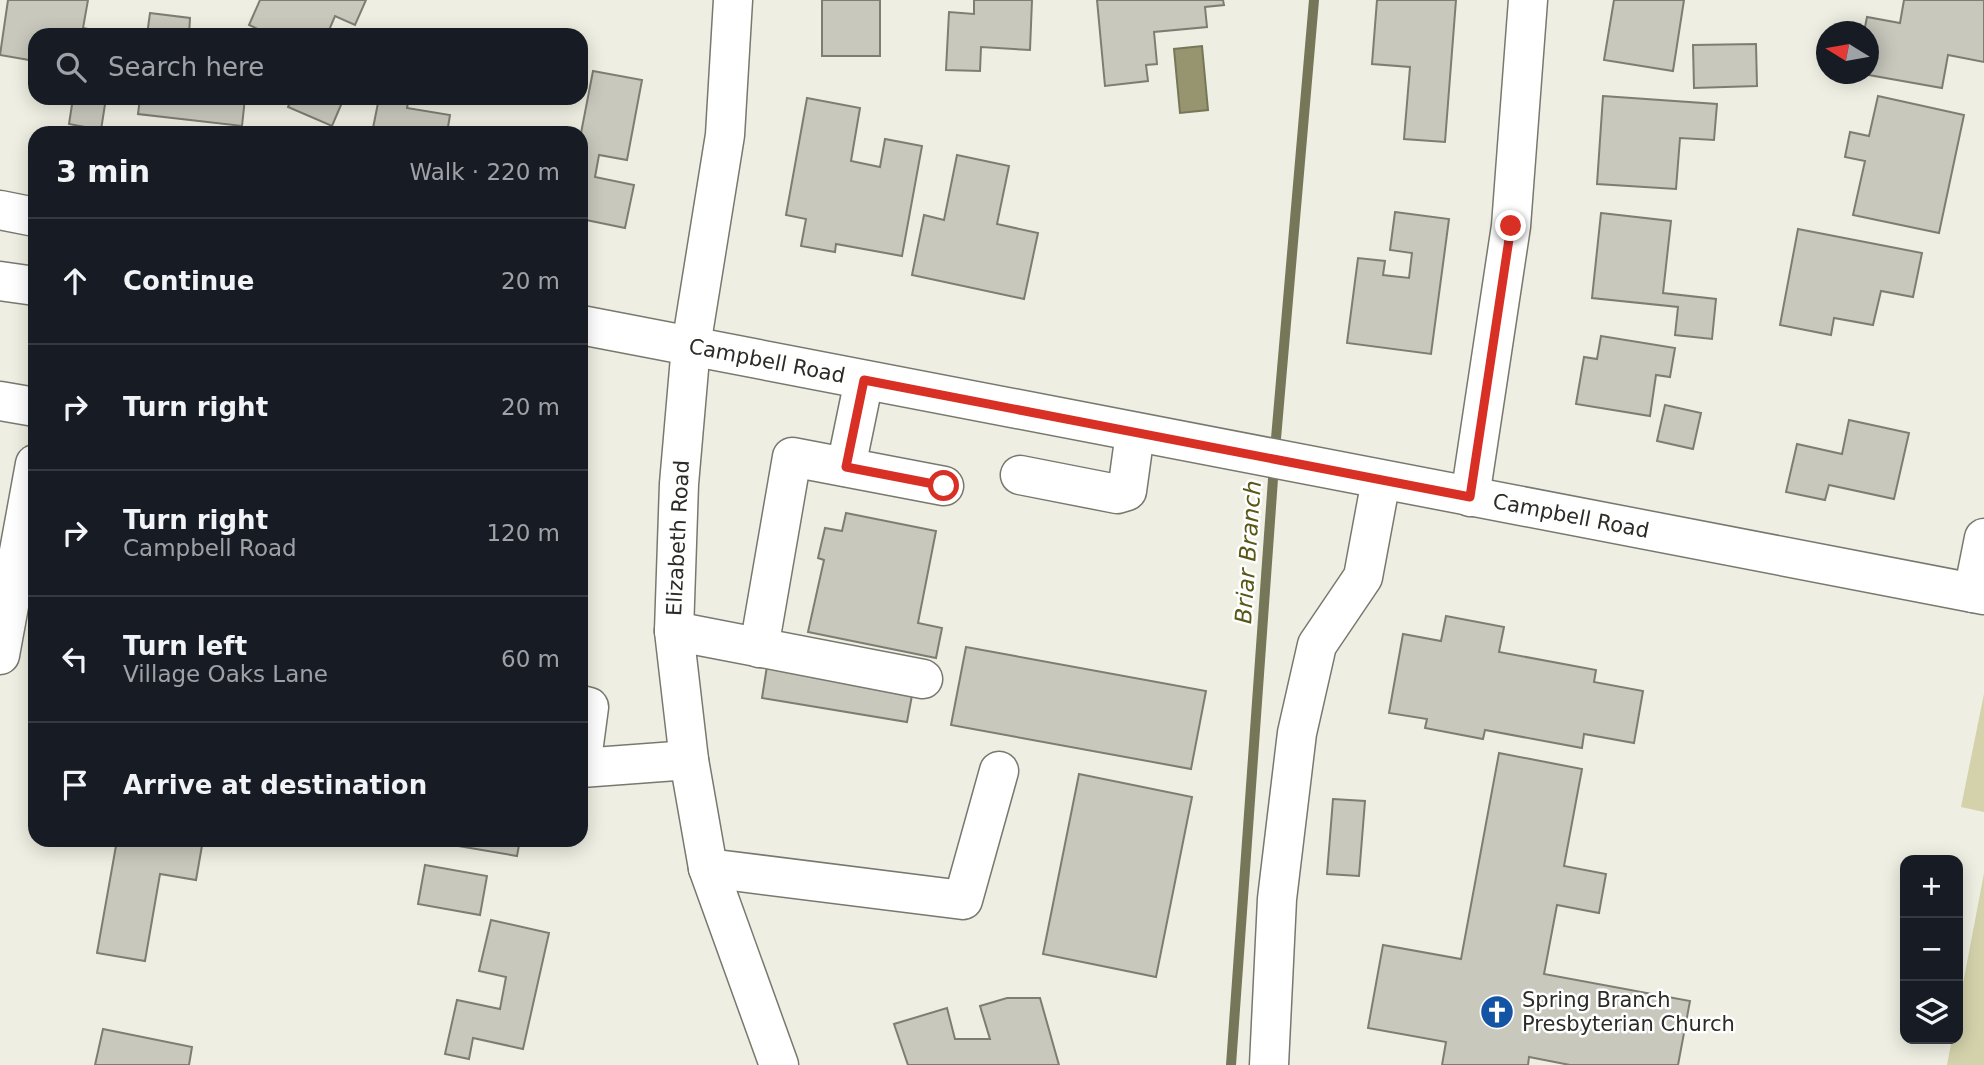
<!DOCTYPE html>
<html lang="en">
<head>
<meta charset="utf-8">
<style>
  :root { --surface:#171b24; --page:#20242c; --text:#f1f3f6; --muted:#9ea1a6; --line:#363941 }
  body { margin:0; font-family:"DejaVu Sans",sans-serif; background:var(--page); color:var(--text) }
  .controls { position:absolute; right:21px; bottom:21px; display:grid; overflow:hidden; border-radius:14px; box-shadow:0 4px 18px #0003 }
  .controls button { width:63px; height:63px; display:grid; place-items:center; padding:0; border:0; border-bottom:2px solid var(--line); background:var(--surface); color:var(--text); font:35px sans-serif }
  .compass { position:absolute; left:1816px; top:21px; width:63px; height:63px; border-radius:50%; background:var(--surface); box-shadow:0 4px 18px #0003; rotate:281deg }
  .stop { position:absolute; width:21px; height:21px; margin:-16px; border:5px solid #d93025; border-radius:50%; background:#fff }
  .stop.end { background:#d93025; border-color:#fff; box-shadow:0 2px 7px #0008 }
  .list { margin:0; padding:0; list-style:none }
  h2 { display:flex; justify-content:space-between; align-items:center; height:91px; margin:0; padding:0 28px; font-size:30px }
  h2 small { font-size:23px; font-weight:400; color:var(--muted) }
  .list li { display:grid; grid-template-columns:46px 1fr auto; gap:21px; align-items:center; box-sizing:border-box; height:126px; padding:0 28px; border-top:2px solid var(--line) }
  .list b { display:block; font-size:26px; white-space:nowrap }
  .list p { margin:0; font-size:23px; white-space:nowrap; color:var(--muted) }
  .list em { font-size:23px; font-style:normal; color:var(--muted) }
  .icon { flex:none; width:38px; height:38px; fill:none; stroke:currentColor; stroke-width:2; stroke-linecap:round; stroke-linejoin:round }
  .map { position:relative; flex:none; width:1984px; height:1065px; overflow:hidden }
  .search { position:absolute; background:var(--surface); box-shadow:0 4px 18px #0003; left:28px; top:28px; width:560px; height:77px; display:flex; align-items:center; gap:18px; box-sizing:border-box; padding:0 24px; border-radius:21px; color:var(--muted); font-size:26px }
  .panel { position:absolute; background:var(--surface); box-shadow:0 4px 18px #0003; left:28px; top:126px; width:560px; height:721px; border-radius:21px }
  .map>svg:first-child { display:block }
</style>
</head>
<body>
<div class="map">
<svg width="1984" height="1065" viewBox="0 0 1984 1065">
  <rect width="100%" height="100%" fill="#eeeee2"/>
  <!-- green -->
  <g fill="#d3d2ab">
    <path d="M 1984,694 L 1984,812 L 1961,807 Z"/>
    <path d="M 1984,873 L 1984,1065 L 1947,1065 L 1952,1039 L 1958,1039 L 1958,1010 Z"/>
  </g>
  <!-- water -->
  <path fill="#96956f" stroke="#767659" stroke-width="2" d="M 1202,46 L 1208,110 L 1180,113 L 1174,49 Z"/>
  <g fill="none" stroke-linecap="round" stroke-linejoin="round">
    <!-- stream -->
    <g stroke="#767659" stroke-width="10">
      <path d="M 1275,450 L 1314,0"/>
      <path d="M 1231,1065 L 1274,465"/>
    </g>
  </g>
  <!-- building -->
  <g fill="#c8c8bd" stroke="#7d7d73" stroke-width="2">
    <path d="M 8,0 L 88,0 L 83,28 L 118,35 L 35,35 L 35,61 L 0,55 Z"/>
    <path d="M 260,0 L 366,0 L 355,25 L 335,16 L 327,35 L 271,35 L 249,25 Z"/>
    <rect x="822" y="0" width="58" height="56"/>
    <path d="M 974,0 L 1032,0 L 1030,50 L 981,47 L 980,71 L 946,70 L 949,12 L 974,14 Z"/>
    <path d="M 1097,0 L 1223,0 L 1224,5 L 1205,7 L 1207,27 L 1154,32 L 1157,64 L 1146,65 L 1148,81 L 1105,86 Z"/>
    <path d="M 1377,0 L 1456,0 L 1445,142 L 1404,139 L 1410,67 L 1372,64 Z"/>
    <path d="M 1614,0 L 1684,0 L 1673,71 L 1604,60 Z"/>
    <path d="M 1904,0 L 1984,0 L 1984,62 L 1948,55 L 1942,88 L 1863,74 L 1868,74 L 1868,32 L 1864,32 L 1867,17 L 1900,23 Z"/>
    <path d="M 150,13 L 190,18 L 189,35 L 147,35 Z"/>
    <path d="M 1756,44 L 1757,86 L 1694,88 L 1693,45 Z"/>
    <path d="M 593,71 L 642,80 L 627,160 L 599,155 L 595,177 L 634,185 L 625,228 L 581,219 L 581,133 Z"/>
    <path d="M 1603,96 L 1717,104 L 1714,140 L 1680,138 L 1676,189 L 1597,184 Z"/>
    <path d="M 1878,96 L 1964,115 L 1939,233 L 1853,215 L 1865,161 L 1845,157 L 1850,132 L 1869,136 Z"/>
    <path d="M 73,98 L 106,98 L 101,130 L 69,124 Z"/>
    <path d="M 140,98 L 245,98 L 242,126 L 138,114 Z"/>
    <path d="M 292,98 L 344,98 L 332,126 L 288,107 Z"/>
    <path d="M 379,98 L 409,98 L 407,108 L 450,115 L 447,133 L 372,133 Z"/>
    <path d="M 807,98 L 860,108 L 851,161 L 880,167 L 885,139 L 922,146 L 902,256 L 836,244 L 835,252 L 801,246 L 806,219 L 786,215 Z"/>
    <path d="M 957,155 L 1009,166 L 997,224 L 1038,233 L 1024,299 L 912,275 L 924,215 L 944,220 Z"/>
    <path d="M 1395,212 L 1449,219 L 1431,354 L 1347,343 L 1358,258 L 1385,261 L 1383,275 L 1409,278 L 1412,253 L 1390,250 Z"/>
    <path d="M 1601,213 L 1671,221 L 1663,293 L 1716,299 L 1712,339 L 1675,335 L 1678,307 L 1592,298 Z"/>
    <path d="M 1798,229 L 1922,253 L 1913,297 L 1881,291 L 1873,325 L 1834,318 L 1831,335 L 1780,325 Z"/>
    <path d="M 1601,336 L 1675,348 L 1670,377 L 1656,375 L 1650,416 L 1576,404 L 1584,357 L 1597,359 Z"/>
    <path d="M 1665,405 L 1701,413 L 1693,449 L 1657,441 Z"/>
    <path d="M 1849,420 L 1909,433 L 1894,499 L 1829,485 L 1825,500 L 1786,492 L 1797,444 L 1842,454 Z"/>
    <path d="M 846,513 L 936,531 L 918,623 L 942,628 L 936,658 L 808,632 L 824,560 L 818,558 L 825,528 L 842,531 Z"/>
    <path d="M 1446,616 L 1504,627 L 1499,652 L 1596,670 L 1594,682 L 1643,691 L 1634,743 L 1584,734 L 1582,748 L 1485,730 L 1483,739 L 1425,728 L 1427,719 L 1389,713 L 1403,634 L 1441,641 Z"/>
    <path d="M 966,647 L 1206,691 L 1191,769 L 951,725 Z"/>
    <path d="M 767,666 L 913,690 L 907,722 L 762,698 Z"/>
    <path d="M 1499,753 L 1582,769 L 1564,866 L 1606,874 L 1599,913 L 1557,905 L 1544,974 L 1690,1001 L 1678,1065 L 1570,1065 L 1529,1057 L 1528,1065 L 1442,1065 L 1446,1042 L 1368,1028 L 1383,945 L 1461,959 Z"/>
    <path d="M 1079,774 L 1192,797 L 1156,977 L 1043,954 Z"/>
    <path d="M 1333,799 L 1365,801 L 1359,876 L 1327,874 Z"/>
    <path d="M 117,840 L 203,840 L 196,880 L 160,874 L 145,961 L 97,953 Z"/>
    <path d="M 423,840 L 520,840 L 517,856 Z"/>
    <path d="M 425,865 L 487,876 L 480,915 L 418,904 Z"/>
    <path d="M 491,920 L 549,933 L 523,1049 L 473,1038 L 469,1059 L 445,1054 L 457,1000 L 500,1009 L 506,977 L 479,971 Z"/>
    <path d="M 1007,998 L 1040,998 L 1059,1065 L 908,1065 L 894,1024 L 947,1008 L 955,1039 L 990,1039 L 980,1006 Z"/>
    <path d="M 103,1029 L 192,1047 L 189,1065 L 95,1065 Z"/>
  </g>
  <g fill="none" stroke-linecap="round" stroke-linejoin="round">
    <!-- minor casing -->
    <g stroke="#78786e" stroke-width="41">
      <g id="minor">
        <path d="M 733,0 L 725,135 L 691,346 L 679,484 L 674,631 L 689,760 L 708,868 L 779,1065"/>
        <path d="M 0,210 L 35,217"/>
        <path d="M 0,281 L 35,286"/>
        <path d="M 581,325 L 1984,595"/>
        <path d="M 0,401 L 35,407"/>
        <path d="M 846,467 L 864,380"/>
        <path d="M 1020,475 L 1117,494 L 1127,491 L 1135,433"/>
        <path d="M 1470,497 L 1511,226 L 1528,0"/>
        <path d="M 1973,593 L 1984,538"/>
        <path d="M 674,631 L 923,679"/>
        <path d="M 759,648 L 792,457 L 944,486"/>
        <path d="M 0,655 L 35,464"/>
        <path d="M 581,705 L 589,707 L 581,767"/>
        <path d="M 581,768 L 689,760"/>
        <path d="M 708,868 L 963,900 L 999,771"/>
        <path d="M 1269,1065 L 1277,899 L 1297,733 L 1317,645 L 1363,577 L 1381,480"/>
      </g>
    </g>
    <!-- minor -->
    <use href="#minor" stroke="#fff" stroke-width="38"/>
  </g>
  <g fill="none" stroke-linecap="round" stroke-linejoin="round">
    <!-- route -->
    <path stroke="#d93025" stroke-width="9" d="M 944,486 L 846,467 L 864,380 L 1470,497 L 1511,226"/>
  </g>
  <!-- icons -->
  <defs>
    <g id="church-disc" transform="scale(1.75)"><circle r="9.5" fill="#1454a4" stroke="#fff"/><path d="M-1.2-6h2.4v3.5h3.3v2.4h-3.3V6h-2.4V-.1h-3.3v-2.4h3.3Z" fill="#fff"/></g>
  </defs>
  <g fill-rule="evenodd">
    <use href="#church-disc" x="1497" y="1012"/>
  </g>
  <g text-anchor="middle" stroke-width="5" stroke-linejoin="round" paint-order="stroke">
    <!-- street labels -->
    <g font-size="21" fill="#2b2c27" stroke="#fff">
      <text transform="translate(767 361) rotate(11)" y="7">Campbell Road</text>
      <text transform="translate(1571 516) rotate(11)" y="7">Campbell Road</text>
      <text transform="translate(678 538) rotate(-87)" y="7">Elizabeth Road</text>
    </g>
    <!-- poi labels -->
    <g font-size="21" fill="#2b2c27" stroke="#fff" text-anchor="start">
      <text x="1522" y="1007">Spring Branch<tspan x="1522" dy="24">Presbyterian Church</tspan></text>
    </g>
    <!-- water labels -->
    <g font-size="23" font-style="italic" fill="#595715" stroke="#fff">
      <text transform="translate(1248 552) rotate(-86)" y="8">Briar Branch</text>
    </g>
  </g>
</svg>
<div class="controls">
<button>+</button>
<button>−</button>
<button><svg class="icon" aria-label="layers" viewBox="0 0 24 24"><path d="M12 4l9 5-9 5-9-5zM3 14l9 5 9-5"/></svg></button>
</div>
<svg class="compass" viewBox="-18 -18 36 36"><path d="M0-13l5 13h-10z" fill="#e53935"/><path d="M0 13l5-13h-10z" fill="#9ea1a6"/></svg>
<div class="stop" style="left:944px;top:486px"></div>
<div class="stop end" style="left:1511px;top:226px"></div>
<div class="search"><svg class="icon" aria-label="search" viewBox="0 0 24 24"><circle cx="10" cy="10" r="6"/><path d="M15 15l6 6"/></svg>Search here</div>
<section class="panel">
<h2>3 min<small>Walk · 220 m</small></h2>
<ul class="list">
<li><svg class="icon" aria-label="ahead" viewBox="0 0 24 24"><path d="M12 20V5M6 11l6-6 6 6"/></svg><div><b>Continue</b></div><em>20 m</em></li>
<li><svg class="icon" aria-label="right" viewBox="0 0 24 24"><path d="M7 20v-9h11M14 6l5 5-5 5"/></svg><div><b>Turn right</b></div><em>20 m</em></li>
<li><svg class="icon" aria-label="right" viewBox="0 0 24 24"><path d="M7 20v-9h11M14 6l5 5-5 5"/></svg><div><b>Turn right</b><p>Campbell Road</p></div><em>120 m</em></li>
<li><svg class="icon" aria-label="left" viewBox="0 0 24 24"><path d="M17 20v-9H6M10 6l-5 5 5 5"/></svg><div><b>Turn left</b><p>Village Oaks Lane</p></div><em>60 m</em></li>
<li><svg class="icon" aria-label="arrive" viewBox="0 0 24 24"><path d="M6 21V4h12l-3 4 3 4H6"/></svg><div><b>Arrive at destination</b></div></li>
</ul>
</section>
</div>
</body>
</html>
